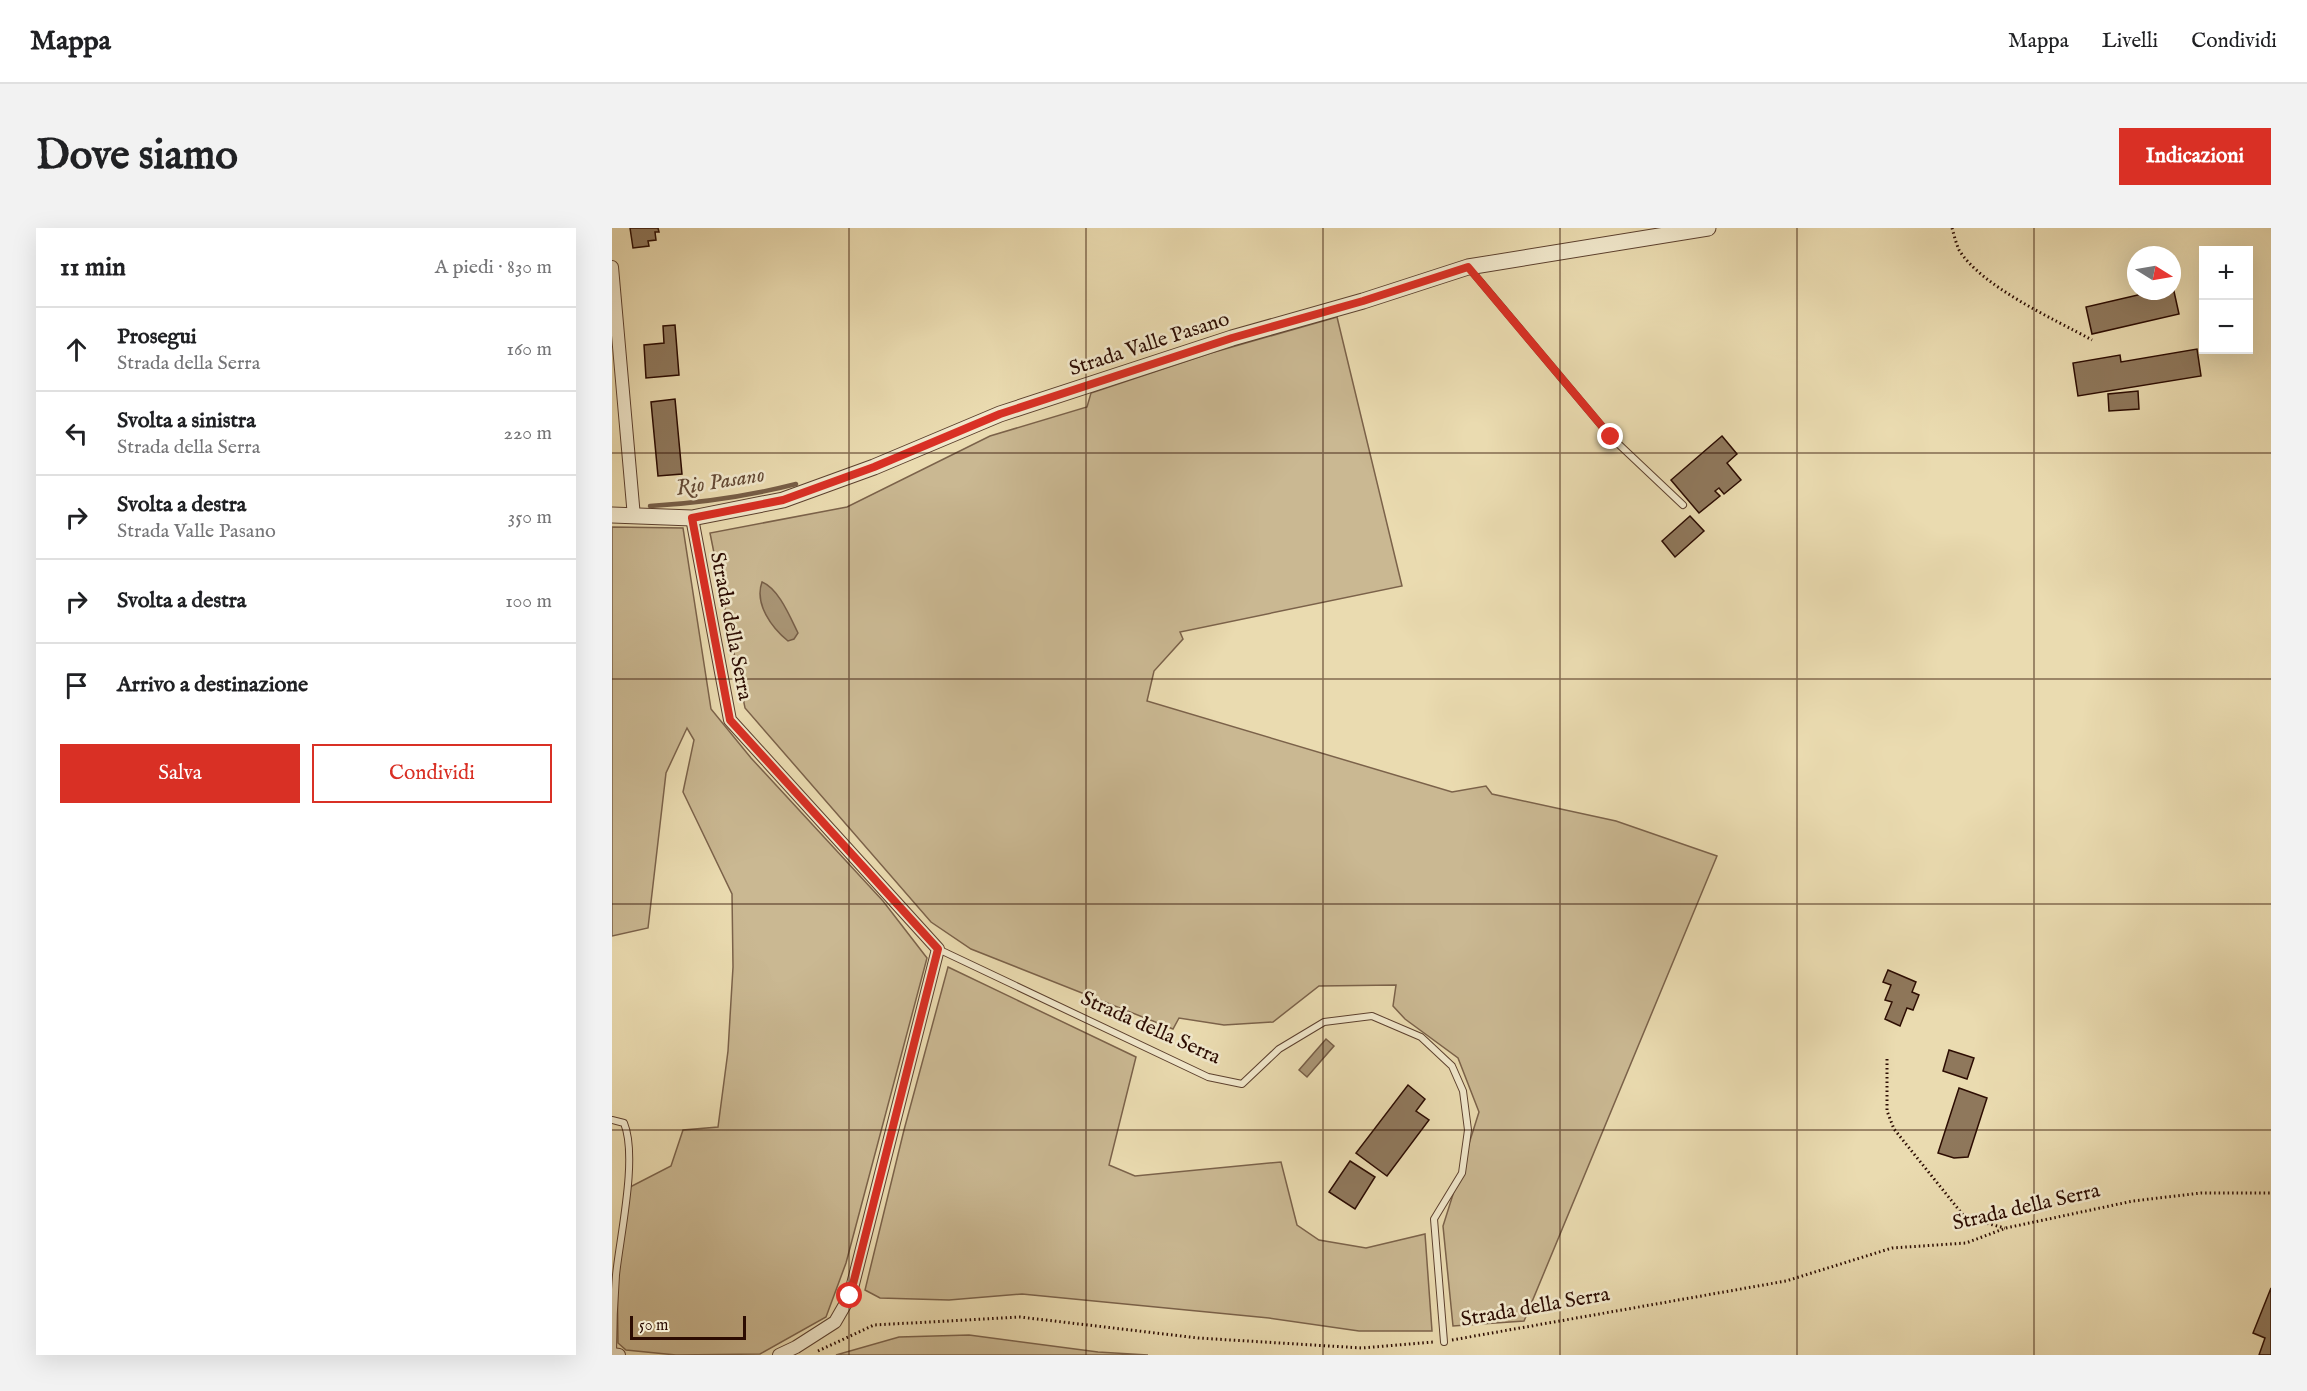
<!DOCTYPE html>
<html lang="it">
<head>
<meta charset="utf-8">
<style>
  :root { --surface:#fff; --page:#f2f2f2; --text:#202124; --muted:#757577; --line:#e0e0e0; --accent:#d93025 }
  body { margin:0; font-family:"IM FELL English",serif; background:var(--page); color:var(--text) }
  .controls { position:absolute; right:18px; top:18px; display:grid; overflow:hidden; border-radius:0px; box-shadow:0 6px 24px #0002 }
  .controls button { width:54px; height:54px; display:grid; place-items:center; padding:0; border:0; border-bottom:2px solid var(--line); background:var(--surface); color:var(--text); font:30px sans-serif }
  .compass { position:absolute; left:1515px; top:18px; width:54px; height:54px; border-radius:50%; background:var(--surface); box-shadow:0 6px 24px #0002; rotate:101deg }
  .scale { position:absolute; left:18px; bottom:15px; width:116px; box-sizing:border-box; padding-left:6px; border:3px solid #2c0c02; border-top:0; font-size:16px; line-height:21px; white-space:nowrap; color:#2c0c02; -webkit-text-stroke:4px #f1e8cc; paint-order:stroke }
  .stop { position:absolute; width:18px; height:18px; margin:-14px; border:4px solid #d93025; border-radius:50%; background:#fff }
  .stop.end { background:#d93025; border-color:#fff; box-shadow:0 2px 6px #0008 }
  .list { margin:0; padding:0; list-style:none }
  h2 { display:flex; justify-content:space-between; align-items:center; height:78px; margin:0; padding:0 24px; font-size:26px }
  h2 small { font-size:20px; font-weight:400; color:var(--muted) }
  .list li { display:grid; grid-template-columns:39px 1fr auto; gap:18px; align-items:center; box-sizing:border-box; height:84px; padding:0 24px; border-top:2px solid var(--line) }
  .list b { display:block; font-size:22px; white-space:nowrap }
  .list p { margin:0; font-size:20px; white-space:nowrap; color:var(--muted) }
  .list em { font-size:20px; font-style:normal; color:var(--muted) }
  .actions { display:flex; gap:12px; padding:18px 24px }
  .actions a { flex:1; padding:14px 0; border:2px solid var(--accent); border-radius:0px; text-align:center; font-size:21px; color:var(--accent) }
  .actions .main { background:var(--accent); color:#fff }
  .icon { flex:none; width:33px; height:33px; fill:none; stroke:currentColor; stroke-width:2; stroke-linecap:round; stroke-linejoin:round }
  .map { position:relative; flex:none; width:1659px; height:1127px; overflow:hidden; border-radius:0px }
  header { display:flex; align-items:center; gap:36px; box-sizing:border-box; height:84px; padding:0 30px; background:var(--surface); border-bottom:2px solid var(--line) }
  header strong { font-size:28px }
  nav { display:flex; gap:33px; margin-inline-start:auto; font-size:21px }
  .intro { display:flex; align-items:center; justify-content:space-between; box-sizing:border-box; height:144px; padding:0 36px }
  h1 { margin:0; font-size:42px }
  .button { padding:15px 27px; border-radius:0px; background:var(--accent); color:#fff; font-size:21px; font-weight:700 }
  main { display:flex; gap:36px; padding:0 36px }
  aside { flex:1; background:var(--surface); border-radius:0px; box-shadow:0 6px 24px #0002 }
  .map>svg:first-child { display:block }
</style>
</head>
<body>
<header>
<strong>Mappa</strong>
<nav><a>Mappa</a><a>Livelli</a><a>Condividi</a></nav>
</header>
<div class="intro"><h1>Dove siamo</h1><a class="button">Indicazioni</a></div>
<main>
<aside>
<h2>11 min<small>A piedi · 830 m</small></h2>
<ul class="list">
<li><svg class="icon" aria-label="ahead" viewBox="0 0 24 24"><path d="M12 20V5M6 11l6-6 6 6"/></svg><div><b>Prosegui</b><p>Strada della Serra</p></div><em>160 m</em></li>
<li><svg class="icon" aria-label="left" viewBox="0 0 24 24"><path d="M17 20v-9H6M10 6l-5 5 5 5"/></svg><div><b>Svolta a sinistra</b><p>Strada della Serra</p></div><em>220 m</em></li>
<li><svg class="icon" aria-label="right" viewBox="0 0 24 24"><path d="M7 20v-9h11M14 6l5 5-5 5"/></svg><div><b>Svolta a destra</b><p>Strada Valle Pasano</p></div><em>350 m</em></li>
<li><svg class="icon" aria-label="right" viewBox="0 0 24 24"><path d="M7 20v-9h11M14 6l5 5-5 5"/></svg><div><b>Svolta a destra</b></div><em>100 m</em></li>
<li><svg class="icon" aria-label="arrive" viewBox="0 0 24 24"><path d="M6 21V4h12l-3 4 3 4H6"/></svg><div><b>Arrivo a destinazione</b></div></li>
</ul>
<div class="actions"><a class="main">Salva</a><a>Condividi</a></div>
</aside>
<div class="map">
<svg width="1659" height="1127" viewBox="0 0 1659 1127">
  <rect width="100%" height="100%" fill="#eadbb0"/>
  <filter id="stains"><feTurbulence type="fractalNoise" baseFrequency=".00333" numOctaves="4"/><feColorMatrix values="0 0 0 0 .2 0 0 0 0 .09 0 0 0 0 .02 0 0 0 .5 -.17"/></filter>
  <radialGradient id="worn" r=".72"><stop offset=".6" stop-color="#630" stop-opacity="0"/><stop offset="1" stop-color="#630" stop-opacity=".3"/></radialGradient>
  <!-- green -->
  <g fill="#cab892" stroke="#7b624a" stroke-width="1.5">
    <path d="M 725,89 L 790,358 L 568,404 L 571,411 L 542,443 L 535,473 L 840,564 L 874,558 L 880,566 L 1004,593 L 1105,628 L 912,1093 L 841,1098 L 831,998 L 867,884 L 846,830 L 793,791 L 781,778 L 784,757 L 707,758 L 661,794 L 612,797 L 567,790 L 561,801 L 359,721 L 319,694 L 133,480 L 98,305 L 235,279 L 378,208 L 475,179 L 479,165 L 599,125 Z"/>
    <path d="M 0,299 L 71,300 L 99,481 L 139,530 L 271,673 L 315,730 L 234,1035 L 214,1089 L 148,1126 L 64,1127 L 14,1122 L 6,1115 L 5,1041 L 18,959 L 59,938 L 71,902 L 106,899 L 116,823 L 121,739 L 120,666 L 71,564 L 82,512 L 75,500 L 54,545 L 36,700 L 0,708 Z"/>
    <path d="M 336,739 L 524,829 L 497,937 L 523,948 L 669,934 L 685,997 L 707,1012 L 754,1020 L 813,1006 L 820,1103 L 747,1103 L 657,1090 L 410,1066 L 337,1072 L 268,1070 L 253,1062 L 292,902 Z"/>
    <path d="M 357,1107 L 486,1124 L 536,1127 L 224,1127 L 287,1109 Z"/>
  </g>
  <!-- water -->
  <g fill="#a99575" stroke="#775e47" stroke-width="1.5">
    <path d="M 150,354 C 167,361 178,389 186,405 L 182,411 L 176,413 C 160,400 142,376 150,354 Z"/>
    <path d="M 714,811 L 722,818 L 695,849 L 687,842 Z"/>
  </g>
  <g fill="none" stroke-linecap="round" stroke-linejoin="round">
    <!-- stream -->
    <path stroke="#775e47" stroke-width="4.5" d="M 38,278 C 90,275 133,269 184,256"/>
  </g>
  <!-- building -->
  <g fill="#8f785c" stroke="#2c0c02" stroke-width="1.5">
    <path d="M 18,0 L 46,0 L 47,4 L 43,4 L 44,12 L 36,13 L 37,18 L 21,20 Z"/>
    <path d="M 1561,59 L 1567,86 L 1480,106 L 1474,79 L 1543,63 L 1560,63 Z"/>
    <path d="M 63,97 L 67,147 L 34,150 L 32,117 L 52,115 L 51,98 Z"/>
    <path d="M 1585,121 L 1589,148 L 1466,168 L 1461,135 L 1508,127 L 1509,134 Z"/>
    <path d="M 1526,163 L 1527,181 L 1497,183 L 1496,166 Z"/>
    <path d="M 63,171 L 70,246 L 46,248 L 39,174 Z"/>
    <path d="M 1110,208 L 1125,226 L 1115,235 L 1129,252 L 1112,266 L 1107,260 L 1103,263 L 1108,268 L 1087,285 L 1059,252 Z"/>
    <path d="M 1078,288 L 1092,303 L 1063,329 L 1050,313 Z"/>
    <path d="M 1276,742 L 1304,754 L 1300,764 L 1307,767 L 1301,782 L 1295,780 L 1288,798 L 1273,791 L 1280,774 L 1273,772 L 1279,757 L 1271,754 Z"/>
    <path d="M 1337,822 L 1362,830 L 1355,851 L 1331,843 Z"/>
    <path d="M 796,857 L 813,871 L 804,883 L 817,892 L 775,948 L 744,925 Z"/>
    <path d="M 1347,860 L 1375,870 L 1356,929 L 1342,930 L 1326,925 Z"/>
    <path d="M 738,933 L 763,949 L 743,981 L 717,964 Z"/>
    <path d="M 1659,1060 L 1659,1127 L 1647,1127 L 1653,1110 L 1641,1105 Z"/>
  </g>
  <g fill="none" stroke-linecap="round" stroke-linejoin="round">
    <!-- service casing -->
    <g stroke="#5c402e" stroke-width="8">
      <g id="service">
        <path d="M 857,40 L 999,209 L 1071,277"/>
        <path d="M 326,721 L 596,849 L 630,856 L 667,821 L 712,794 L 760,788 L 809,809 L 840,838 L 851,863 L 856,902 L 850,945 L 822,991 L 832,1114"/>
        <path d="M 0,892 L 12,895 C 26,929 8,1008 4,1047 C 2,1073 1,1100 1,1126"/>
      </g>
    </g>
    <!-- minor casing -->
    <g stroke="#5c402e" stroke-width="14">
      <g id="minor">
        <path d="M 0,39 L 22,289"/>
        <path d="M 80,290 L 118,492 L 326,721 L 238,1068 L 223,1094 L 184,1119 L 167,1127"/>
        <path d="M 0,1126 L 7,1127"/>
      </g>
    </g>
    <!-- tertiary casing -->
    <g stroke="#5c402e" stroke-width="17">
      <path id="tertiary" d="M 0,287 L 80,290 L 171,272 L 262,239 L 388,186 L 620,110 L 751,73 L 856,39 L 1096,0"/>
    </g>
    <!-- path -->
    <g stroke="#2c0c02" stroke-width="3" stroke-dasharray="1.5 3" stroke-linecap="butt">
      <path d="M 1340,0 C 1342,7 1344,15 1347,22 C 1370,59 1442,91 1480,112"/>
      <path d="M 1275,831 L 1275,883 L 1282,901 L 1351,987 L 1366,993 L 1393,1000"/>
      <path d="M 840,1112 L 1174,1053 L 1280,1020 L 1354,1015 L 1394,1000 L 1521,973 L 1589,965 L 1659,965"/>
      <path d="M 206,1123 L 262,1097 L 408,1089 L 586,1110 L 750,1120 L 822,1114"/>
    </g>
    <!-- service -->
    <use href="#service" stroke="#f1e8cc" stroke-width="6"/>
    <!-- minor -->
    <use href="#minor" stroke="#f1e8cc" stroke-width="12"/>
    <!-- tertiary -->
    <use href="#tertiary" stroke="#f1e8cc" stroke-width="15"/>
  </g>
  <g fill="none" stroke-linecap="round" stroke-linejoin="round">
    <!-- route -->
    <path stroke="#d93025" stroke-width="8" d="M 238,1068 L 326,721 L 118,492 L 80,290 L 171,272 L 262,239 L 388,186 L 620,110 L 751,73 L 856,39 L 999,209"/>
  </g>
  <!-- grid -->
  <path fill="none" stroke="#2c0c02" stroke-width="1.5" stroke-opacity="0.55" d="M 237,0 L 237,1127M 474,0 L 474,1127M 711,0 L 711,1127M 948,0 L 948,1127M 1185,0 L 1185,1127M 1422,0 L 1422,1127M 0,225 L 1659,225M 0,451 L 1659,451M 0,676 L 1659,676M 0,902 L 1659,902"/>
  <g text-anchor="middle" stroke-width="5" stroke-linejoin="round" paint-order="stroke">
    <!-- street labels -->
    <g font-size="21" fill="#2c0c02" stroke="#f1e8cc">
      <text transform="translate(537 115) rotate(-18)" y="7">Strada Valle Pasano</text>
      <text transform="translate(120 398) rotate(79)" y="7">Strada della Serra</text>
      <text transform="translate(539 799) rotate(24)" y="7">Strada della Serra</text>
      <text transform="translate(1414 978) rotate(-13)" y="7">Strada della Serra</text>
      <text transform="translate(923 1078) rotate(-10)" y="7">Strada della Serra</text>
    </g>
    <!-- water labels -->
    <g font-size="22" font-style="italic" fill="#644a36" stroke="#f1e8cc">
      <text transform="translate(108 252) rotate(-9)" y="8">Rio Pasano</text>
    </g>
  </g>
  <rect width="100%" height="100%" filter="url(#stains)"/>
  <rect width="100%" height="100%" fill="url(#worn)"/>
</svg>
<div class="controls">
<button>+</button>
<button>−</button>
</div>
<svg class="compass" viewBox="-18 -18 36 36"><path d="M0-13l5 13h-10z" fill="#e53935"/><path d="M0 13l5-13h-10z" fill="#757577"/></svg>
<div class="scale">50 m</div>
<div class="stop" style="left:238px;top:1068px"></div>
<div class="stop end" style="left:999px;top:209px"></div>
</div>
</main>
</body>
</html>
